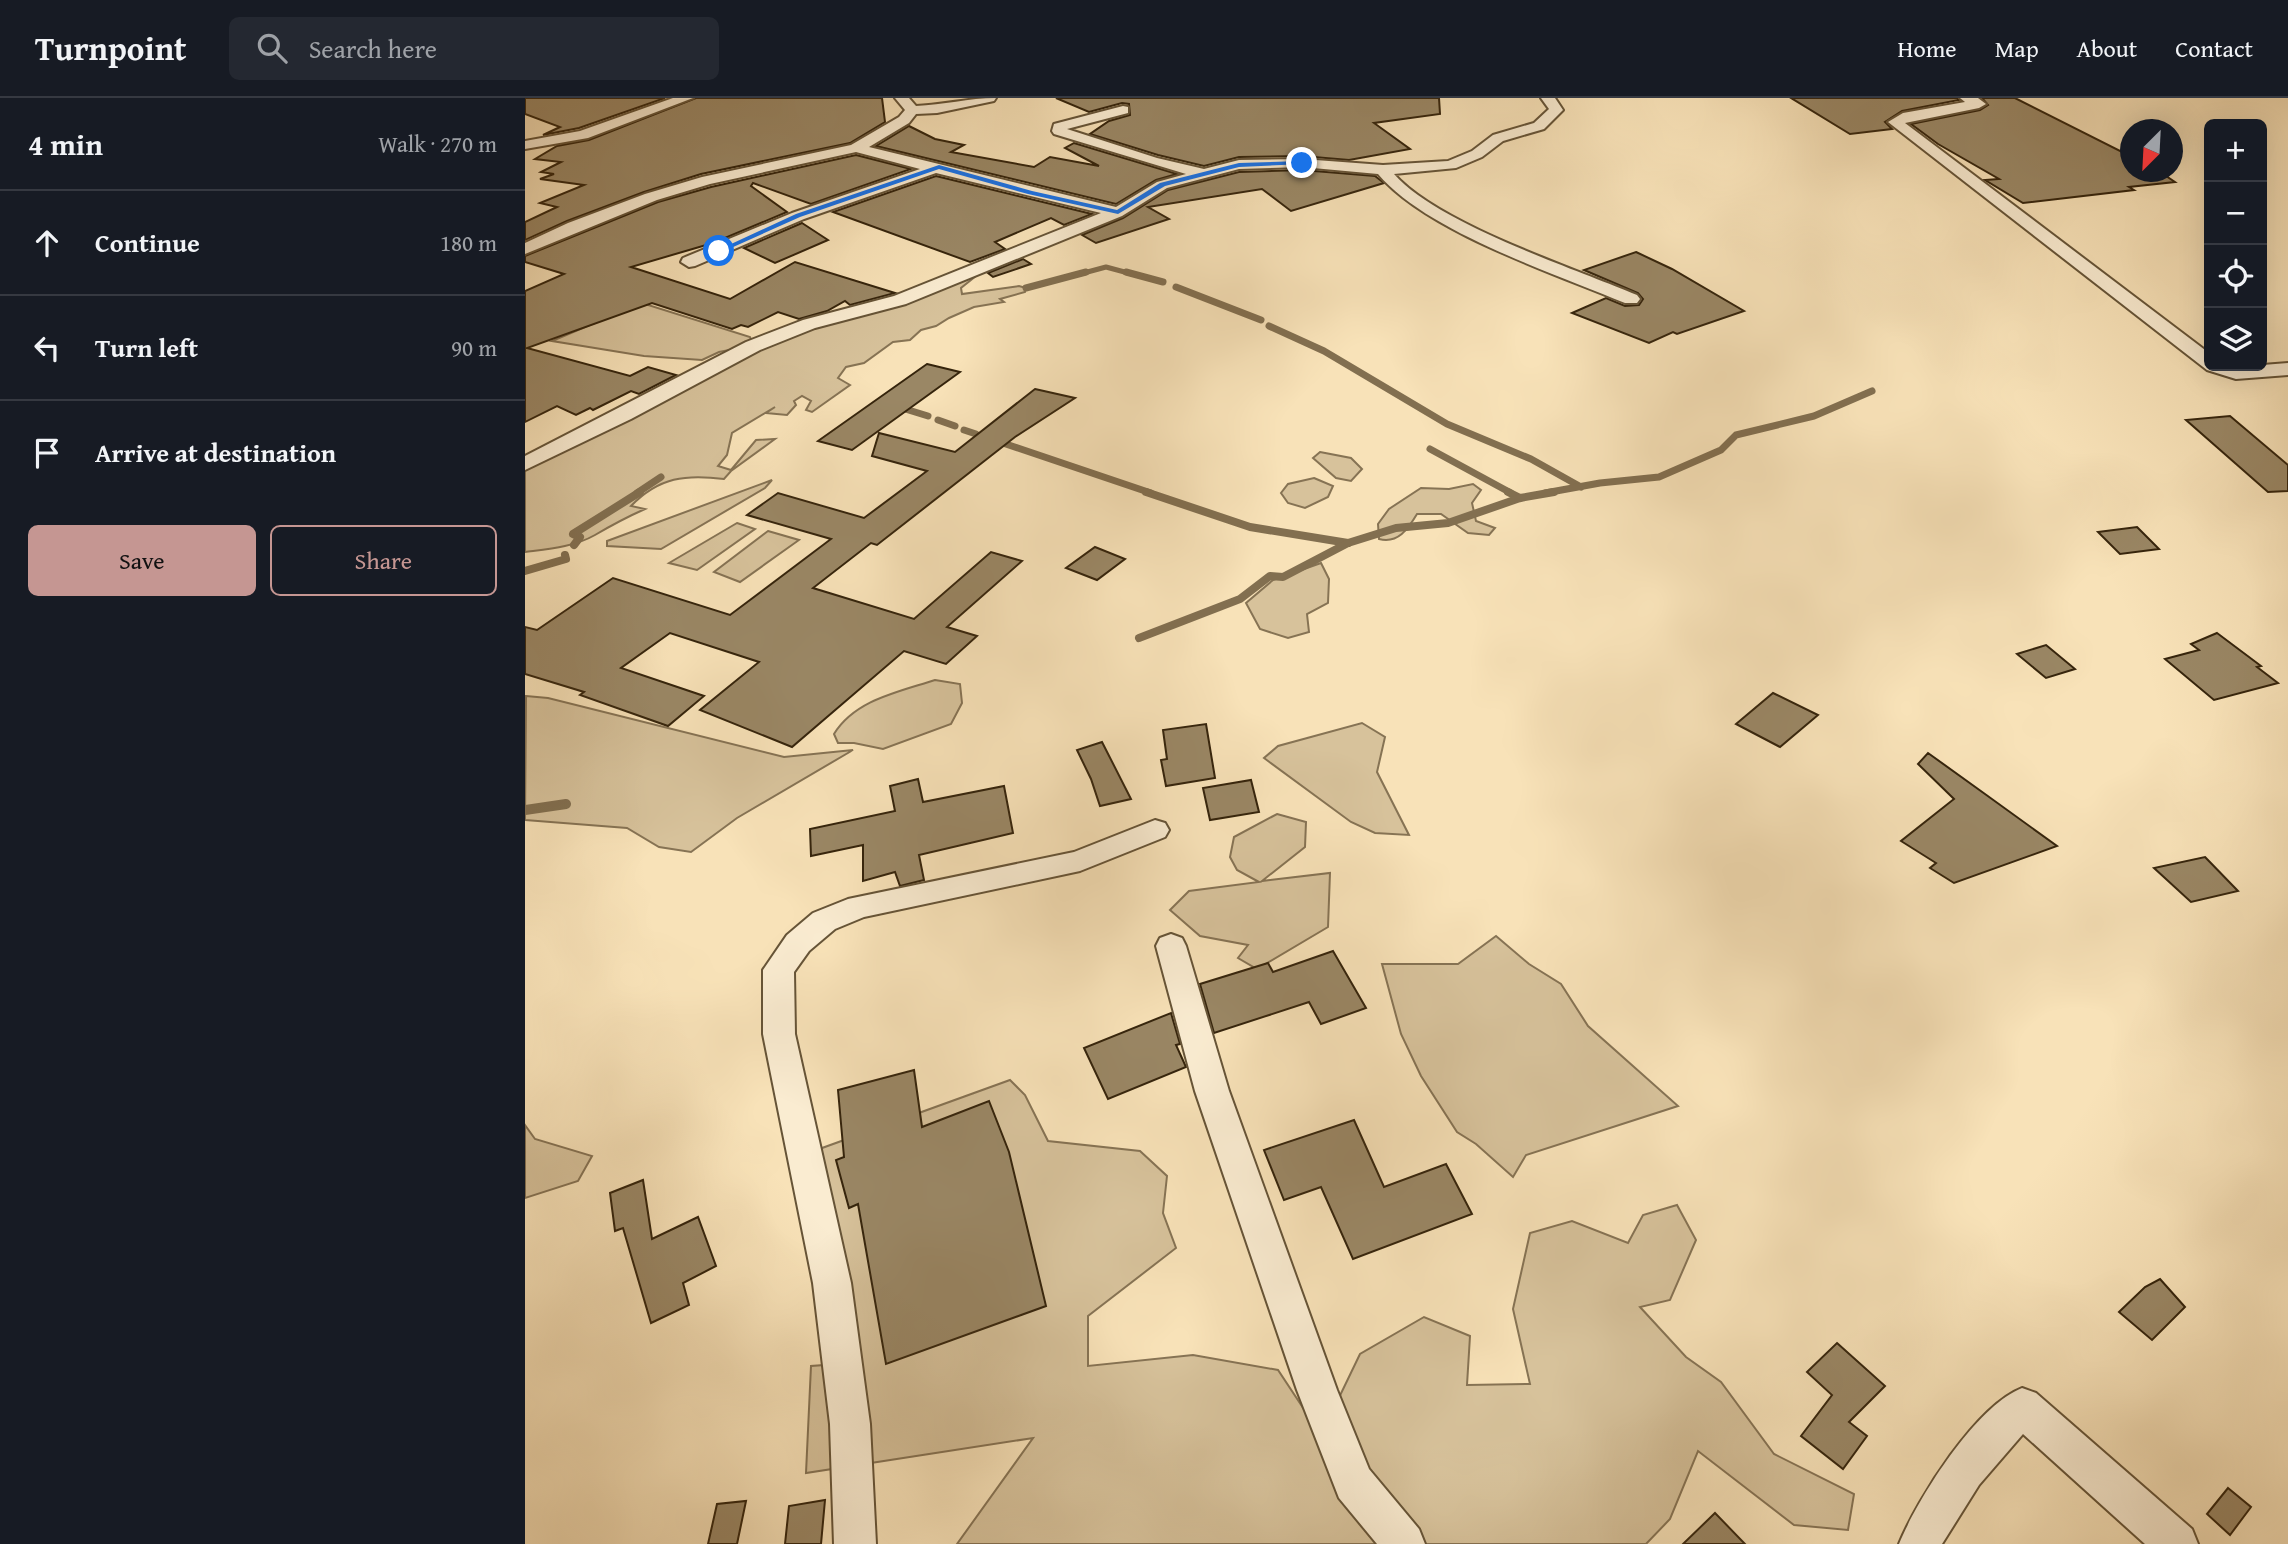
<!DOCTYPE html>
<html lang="en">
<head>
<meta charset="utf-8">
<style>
  :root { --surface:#171b24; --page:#242831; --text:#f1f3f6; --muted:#9ea1a6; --line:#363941; --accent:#c59692 }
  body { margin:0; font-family:"Gentium Book Plus",serif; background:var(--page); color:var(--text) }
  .controls { position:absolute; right:21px; top:21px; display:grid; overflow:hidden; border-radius:10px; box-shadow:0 7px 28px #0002 }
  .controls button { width:63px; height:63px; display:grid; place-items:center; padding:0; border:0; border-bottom:2px solid var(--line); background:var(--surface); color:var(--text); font:35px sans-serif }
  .compass { position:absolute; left:1595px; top:21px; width:63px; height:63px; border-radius:50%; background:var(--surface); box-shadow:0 7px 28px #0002; rotate:204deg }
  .stop { position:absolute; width:21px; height:21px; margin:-16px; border:5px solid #1a73e8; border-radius:50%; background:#fff }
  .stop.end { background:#1a73e8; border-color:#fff; box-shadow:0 2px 7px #0008 }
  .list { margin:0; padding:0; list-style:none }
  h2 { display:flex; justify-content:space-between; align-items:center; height:91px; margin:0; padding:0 28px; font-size:30px }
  h2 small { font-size:23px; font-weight:400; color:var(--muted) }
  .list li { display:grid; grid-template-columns:46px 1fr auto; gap:21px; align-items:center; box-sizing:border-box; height:105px; padding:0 28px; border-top:2px solid var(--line) }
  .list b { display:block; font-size:26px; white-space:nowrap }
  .list em { font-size:23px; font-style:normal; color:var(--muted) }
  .actions { display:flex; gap:14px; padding:21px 28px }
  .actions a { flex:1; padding:16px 0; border:2px solid var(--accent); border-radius:10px; text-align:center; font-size:24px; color:var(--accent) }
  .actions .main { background:var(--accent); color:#111 }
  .icon { flex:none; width:38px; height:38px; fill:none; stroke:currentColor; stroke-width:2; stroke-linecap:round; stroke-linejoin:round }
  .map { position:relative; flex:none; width:1763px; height:1446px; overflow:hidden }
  header { display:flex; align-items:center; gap:42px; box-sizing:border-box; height:98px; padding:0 35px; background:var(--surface); border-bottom:2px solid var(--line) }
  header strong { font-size:33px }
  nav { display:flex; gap:38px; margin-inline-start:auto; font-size:24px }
  .search { width:490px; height:63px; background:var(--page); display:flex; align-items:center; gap:18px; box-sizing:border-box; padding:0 24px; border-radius:10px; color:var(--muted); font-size:26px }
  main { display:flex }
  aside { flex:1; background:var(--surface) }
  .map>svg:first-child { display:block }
</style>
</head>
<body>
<header>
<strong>Turnpoint</strong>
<div class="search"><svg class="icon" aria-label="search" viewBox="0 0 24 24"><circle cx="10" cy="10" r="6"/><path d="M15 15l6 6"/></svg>Search here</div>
<nav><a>Home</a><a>Map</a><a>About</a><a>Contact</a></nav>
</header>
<main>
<aside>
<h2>4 min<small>Walk · 270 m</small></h2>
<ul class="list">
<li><svg class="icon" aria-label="ahead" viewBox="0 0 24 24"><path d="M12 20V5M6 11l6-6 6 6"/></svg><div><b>Continue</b></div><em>180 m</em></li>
<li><svg class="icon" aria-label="left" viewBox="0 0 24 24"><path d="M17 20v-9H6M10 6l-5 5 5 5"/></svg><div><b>Turn left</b></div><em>90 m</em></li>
<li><svg class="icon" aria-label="arrive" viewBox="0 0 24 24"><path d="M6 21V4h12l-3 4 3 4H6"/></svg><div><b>Arrive at destination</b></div></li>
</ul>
<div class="actions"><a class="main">Save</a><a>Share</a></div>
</aside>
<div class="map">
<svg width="1763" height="1446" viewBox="0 0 1763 1446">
  <rect width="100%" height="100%" fill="#f8e2b8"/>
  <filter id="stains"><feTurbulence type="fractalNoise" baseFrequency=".00286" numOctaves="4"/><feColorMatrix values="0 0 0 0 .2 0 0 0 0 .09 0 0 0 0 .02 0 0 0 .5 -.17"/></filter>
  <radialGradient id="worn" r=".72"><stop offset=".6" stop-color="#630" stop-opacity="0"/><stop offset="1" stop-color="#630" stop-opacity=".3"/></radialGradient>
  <!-- green -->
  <g fill="#d7c29b" stroke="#867354" stroke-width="2">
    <path d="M 456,174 L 436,190 L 437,196 L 494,188 L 501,190 L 500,194 L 475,201 L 479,204 L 449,209 L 424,220 L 411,228 L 396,232 L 385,242 L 368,244 L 339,265 L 321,269 L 313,280 L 325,287 L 287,314 L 281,312 L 286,303 L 277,298 L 269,303 L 271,307 L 262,317 L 241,315 L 250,309 L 207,335 L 202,357 L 193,368 L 206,372 L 231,342 L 250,341 L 206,373 L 199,381 C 161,376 134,379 106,408 L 120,411 C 102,419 87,427 70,437 C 49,449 23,451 0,454 L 0,367 L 220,249 L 194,254 L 177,262 L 119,258 L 27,243 L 117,205 L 225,239 L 228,247 Z"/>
    <path d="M 795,354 L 826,360 L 837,371 L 826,383 L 811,380 L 788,360 Z"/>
    <path d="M 789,380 L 808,388 L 803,399 L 780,410 L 763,405 L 756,395 L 763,386 Z"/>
    <path d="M 247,382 L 240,390 L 136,451 L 82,448 L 82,443 Z"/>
    <path d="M 948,386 L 956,392 L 947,405 L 951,423 L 970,430 L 964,437 L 943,435 L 916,416 L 892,416 C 883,431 873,446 854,441 L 853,426 L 864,411 L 896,390 L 924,391 Z"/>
    <path d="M 212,425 L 230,431 L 172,472 L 144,465 Z"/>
    <path d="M 243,433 L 274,442 L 215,484 L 189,474 Z"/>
    <path d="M 796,465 L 804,481 L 803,505 L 782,516 L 784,534 L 763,540 L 735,531 L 721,505 L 748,482 Z"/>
    <path d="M 410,582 L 435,586 L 437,605 L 426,626 L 358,651 L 329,645 L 313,645 L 309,636 C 330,602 373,594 410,582 Z"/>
    <path d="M 1,598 L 23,600 L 259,659 L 328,652 L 212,720 L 166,754 L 134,749 L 102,730 L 0,722 Z"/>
    <path d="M 837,625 L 860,639 L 852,674 L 884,737 L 850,735 L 826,724 L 739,660 L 753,648 Z"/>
    <path d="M 752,716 L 781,724 L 780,749 L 737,783 L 805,775 L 803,829 L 732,871 L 713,860 L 723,847 L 675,838 L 645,812 L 664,793 L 734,784 L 712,772 L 705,759 L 709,739 Z"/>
    <path d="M 971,838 L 1004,866 L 1036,886 L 1063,928 L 1153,1008 L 1001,1057 L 988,1079 L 951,1046 L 932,1034 L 896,978 L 876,936 L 857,866 L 933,866 Z"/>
    <path d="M 485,982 L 500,997 L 523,1043 L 615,1053 L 642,1078 L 638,1115 L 651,1150 L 563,1218 L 563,1268 L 668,1257 L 753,1272 L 796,1337 L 835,1256 L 899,1219 L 945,1238 L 942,1287 L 1005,1286 L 988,1211 L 1005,1135 L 1047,1123 L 1103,1145 L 1118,1117 L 1152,1107 L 1171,1142 L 1145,1202 L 1115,1209 L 1161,1259 L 1196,1284 L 1249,1356 L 1329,1396 L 1323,1432 L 1269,1427 L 1173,1353 L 1145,1421 L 1121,1446 L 432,1446 L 508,1340 L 281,1375 L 286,1268 L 313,1266 L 275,1058 Z"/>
    <path d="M 0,1027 L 10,1041 L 67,1058 L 53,1083 L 0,1100 Z"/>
  </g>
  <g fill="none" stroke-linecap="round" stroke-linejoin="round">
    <!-- stream-far3 -->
    <path stroke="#826f50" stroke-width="5" d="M 555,176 L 581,169 L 607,176"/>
    <!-- stream-far2 -->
    <g stroke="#826f50" stroke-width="7">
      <path d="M 601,174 L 638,184"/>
      <path d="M 651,189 L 736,222"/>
      <path d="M 501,190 L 561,174"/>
      <path d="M 744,228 L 799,253 L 922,326 L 1006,361 L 1056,389"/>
      <path d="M 377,310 L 403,318"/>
      <path d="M 413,322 L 430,328"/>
      <path d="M 439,332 L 451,336"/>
      <path d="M 469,342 L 626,395"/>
      <path d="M 905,351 L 986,395"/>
      <path d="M 112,395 L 136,379"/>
      <path d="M 1020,395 L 1075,385 L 1134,379 L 1196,352 L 1211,337 L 1289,318 L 1347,293"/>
    </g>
    <!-- stream-far1 -->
    <g stroke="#826f50" stroke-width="8">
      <path d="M 621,394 L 725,429 L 823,445"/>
      <path d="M 983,394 L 995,400"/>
      <path d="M 49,447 L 55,439 L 48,436 L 115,394"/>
      <path d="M 0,473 L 41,461 L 40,457"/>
      <path d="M 614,540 L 715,501 L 745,478 L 758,479 L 823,445 L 871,430 L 923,425 L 995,400 L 1029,394"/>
    </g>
    <!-- stream -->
    <path stroke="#826f50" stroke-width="10" d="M 0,712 L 41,706"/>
  </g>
  <!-- building -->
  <g fill="#9a8765" stroke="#35240c" stroke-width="2">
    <path d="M 0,0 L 140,0 L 54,30 L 18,37 L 35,29 L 0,16 Z"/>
    <path d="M 171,0 L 357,0 L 360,24 L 325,45 L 176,76 L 119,94 L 42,123 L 0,142 L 0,124 L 32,109 L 15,105 L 59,87 L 15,81 L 29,76 L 16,74 L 36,64 L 10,61 L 32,48 L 64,42 Z"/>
    <path d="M 531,0 L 914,0 L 915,16 L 849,25 L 885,51 L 824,62 L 777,58 L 714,59 L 679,68 L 633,57 L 565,36 L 584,23 L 605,17 L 604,6 L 597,5 L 564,14 Z"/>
    <path d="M 1266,0 L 1432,0 L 1434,2 L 1377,13 L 1360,24 L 1367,31 L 1325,36 Z"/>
    <path d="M 1457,0 L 1490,0 L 1597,54 L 1605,53 L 1606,74 L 1635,74 L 1650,84 L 1604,89 L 1609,92 L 1498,105 L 1460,82 L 1474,81 L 1413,46 L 1386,26 L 1455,12 L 1463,7 Z"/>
    <path d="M 384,28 L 410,41 L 439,47 L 426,54 L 509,69 L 525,59 L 574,68 L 540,50 L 549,45 L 652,76 L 631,82 L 591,106 L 351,48 Z"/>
    <path d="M 331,57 L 386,71 L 286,106 L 228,85 L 226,88 L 262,114 L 188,145 L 106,169 L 205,201 L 270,164 L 370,195 L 325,207 L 320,203 L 302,213 L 274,221 L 253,214 L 223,229 L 216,227 L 207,231 L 127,205 L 2,250 L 105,278 L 123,269 L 151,277 L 114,296 L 106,293 L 68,312 L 65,310 L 51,317 L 32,308 L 0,324 L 0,193 L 39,176 L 0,164 L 0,158 L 133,104 L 186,89 Z"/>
    <path d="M 777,72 L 850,78 L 859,85 L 766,113 L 737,91 L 623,109 L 644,121 L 571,145 L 557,137 L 598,120 L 643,92 L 714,74 Z"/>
    <path d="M 411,78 L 567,116 L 539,127 L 526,120 L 470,144 L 480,151 L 445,164 L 308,114 Z"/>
    <path d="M 277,125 L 303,142 L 250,165 L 219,150 Z"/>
    <path d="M 1111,154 L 1147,171 L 1219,213 L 1152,236 L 1148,234 L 1124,245 L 1047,215 L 1081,200 L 1100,208 L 1114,207 L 1118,201 L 1113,195 L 1059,172 Z"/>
    <path d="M 498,161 L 506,166 L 468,179 L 463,175 Z"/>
    <path d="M 402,266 L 435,274 L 327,352 L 293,343 Z"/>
    <path d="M 510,291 L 550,300 L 490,339 L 352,447 L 346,445 L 288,490 L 389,521 L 466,454 L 497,463 L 422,529 L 452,538 L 421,566 L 379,553 L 267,649 L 175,612 L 234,564 L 145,535 L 96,570 L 179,598 L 143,628 L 55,597 L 59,594 L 0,576 L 0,529 L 12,532 L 88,480 L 205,517 L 306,441 L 222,417 L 253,395 L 339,420 L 402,373 L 347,358 L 354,335 L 430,354 Z"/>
    <path d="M 1705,318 L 1763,367 L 1763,393 L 1743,394 L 1661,322 Z"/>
    <path d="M 1612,429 L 1634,451 L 1595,456 L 1573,434 Z"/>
    <path d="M 570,449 L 600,461 L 572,482 L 541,470 Z"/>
    <path d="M 1692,535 L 1736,568 L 1732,569 L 1753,585 L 1689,602 L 1640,561 L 1674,552 L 1666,546 Z"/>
    <path d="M 1521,547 L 1550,571 L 1521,580 L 1492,556 Z"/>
    <path d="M 1248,595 L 1293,617 L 1255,649 L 1211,626 Z"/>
    <path d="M 681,626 L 690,680 L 641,688 L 636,662 L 642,661 L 638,632 Z"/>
    <path d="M 577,644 L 606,701 L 575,708 L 566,681 L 552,652 Z"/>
    <path d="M 1403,655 L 1460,696 L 1532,748 L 1429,785 L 1405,770 L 1411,765 L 1376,743 L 1429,701 L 1393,666 Z"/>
    <path d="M 393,681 L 398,704 L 479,688 L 488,735 L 394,757 L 399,782 L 375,788 L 370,774 L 338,783 L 338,747 L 286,758 L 285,731 L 370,713 L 365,688 Z"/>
    <path d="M 726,682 L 734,714 L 685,722 L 678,690 Z"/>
    <path d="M 1680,759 L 1713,793 L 1666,804 L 1629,770 Z"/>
    <path d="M 808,853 L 841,910 L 796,926 L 784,904 L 689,935 L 675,886 L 743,865 L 748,874 Z"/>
    <path d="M 646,915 L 655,946 L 651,947 L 661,969 L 583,1001 L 559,950 Z"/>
    <path d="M 389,972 L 397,1029 L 464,1003 L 484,1054 L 521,1208 L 361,1266 L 333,1106 L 324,1110 L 311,1062 L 319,1059 L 313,992 Z"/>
    <path d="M 829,1022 L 859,1089 L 921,1066 L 947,1116 L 828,1161 L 796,1089 L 759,1102 L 739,1052 Z"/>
    <path d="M 118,1082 L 127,1141 L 173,1119 L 191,1168 L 158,1185 L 164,1207 L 126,1225 L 98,1130 L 90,1133 L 85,1095 Z"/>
    <path d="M 1635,1181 L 1660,1209 L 1627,1242 L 1594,1214 L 1620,1189 Z"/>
    <path d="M 1312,1245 L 1360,1288 L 1324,1324 L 1342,1338 L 1318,1371 L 1276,1338 L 1307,1297 L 1282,1274 Z"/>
    <path d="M 1703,1390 L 1726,1409 L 1705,1437 L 1682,1416 Z"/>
    <path d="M 300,1402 L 296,1446 L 260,1446 L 264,1408 Z"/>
    <path d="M 221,1403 L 212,1446 L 183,1446 L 192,1406 Z"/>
    <path d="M 1190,1415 L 1220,1446 L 1158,1446 Z"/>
  </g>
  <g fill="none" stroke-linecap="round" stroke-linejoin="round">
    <!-- street casing -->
    <g stroke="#665437" stroke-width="4">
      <g id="street">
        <path d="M 148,0 L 168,0 L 63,40 L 0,51 L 0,43 L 55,33 Z"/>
        <path d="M 370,0 L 384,0 L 391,8 C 418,7 444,0 471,0 L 469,3 L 412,15 L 391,16 L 384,25 L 344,49 L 591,109 L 632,84 L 661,76 L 529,36 L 527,33 L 529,26 L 598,8 L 603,9 L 603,15 L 542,31 L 632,60 L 679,71 L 714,62 L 777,61 L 858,67 L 923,63 L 947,53 L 968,37 L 1009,25 L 1024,11 L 1016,0 L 1030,0 L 1038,12 L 1019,31 L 978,43 L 957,59 L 931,70 L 869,76 C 913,126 1048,170 1112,197 L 1115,201 L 1112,205 L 1100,205 C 1029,175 902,134 853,76 L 777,69 L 714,71 L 642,90 L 597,118 L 381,206 L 290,230 L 235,252 L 106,321 L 0,372 L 0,358 L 221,244 L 278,222 L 369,198 L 576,115 L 411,75 L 279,121 L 170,168 L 164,169 L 156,164 L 158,160 L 267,115 L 395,71 L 331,54 L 185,86 L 132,102 L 0,156 L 0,145 L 43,125 L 120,96 L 177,79 L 326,47 L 374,19 L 380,12 Z"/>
        <path d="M 1435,0 L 1453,0 L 1461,6 L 1454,10 L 1380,25 L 1684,255 L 1684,268 L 1712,269 L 1763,265 L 1763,277 L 1711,281 L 1682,272 L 1363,24 L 1378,15 L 1440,4 Z"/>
        <path d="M 630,722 L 640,725 L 644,732 L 640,739 L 555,773 L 339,819 L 310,831 L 284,853 L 269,874 L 270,936 L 326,1185 L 345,1326 L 351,1446 L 309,1446 L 305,1326 L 288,1185 L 238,936 L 238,872 L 262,837 L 288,815 L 323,801 L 549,754 Z"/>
        <path d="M 646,836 L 657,840 L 661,848 L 704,993 L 812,1292 L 844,1371 L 894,1431 L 900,1446 L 852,1446 L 814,1400 L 772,1292 L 670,993 L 631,848 L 635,840 Z"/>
        <path d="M 1497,1290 L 1511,1295 L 1667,1431 L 1673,1446 L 1620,1446 L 1498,1336 L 1454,1387 L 1417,1446 L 1374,1446 C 1393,1400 1451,1308 1497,1290 Z"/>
      </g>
    </g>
    <!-- street -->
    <use href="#street" fill="#faecd1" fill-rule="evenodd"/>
  </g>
  <!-- route -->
  <path fill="#1a73e8" d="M 777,63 L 779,66 L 714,69 L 640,88 L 593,116 L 503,96 L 414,71 L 275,119 L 197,154 L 191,153 L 271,116 L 414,67 L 507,93 L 592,112 L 635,85 L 714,65 Z"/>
  <rect width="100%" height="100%" filter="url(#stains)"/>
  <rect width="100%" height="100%" fill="url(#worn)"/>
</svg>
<div class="controls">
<button>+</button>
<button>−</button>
<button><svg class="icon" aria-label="locate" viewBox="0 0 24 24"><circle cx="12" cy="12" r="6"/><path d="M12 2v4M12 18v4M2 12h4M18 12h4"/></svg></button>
<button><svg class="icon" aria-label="layers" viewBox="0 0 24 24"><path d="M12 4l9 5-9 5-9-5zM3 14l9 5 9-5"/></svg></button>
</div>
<svg class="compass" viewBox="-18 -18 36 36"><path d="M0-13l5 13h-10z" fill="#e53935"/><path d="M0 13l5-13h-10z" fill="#9ea1a6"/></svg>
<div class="stop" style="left:194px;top:153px"></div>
<div class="stop end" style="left:777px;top:65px"></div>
</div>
</main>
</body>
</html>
